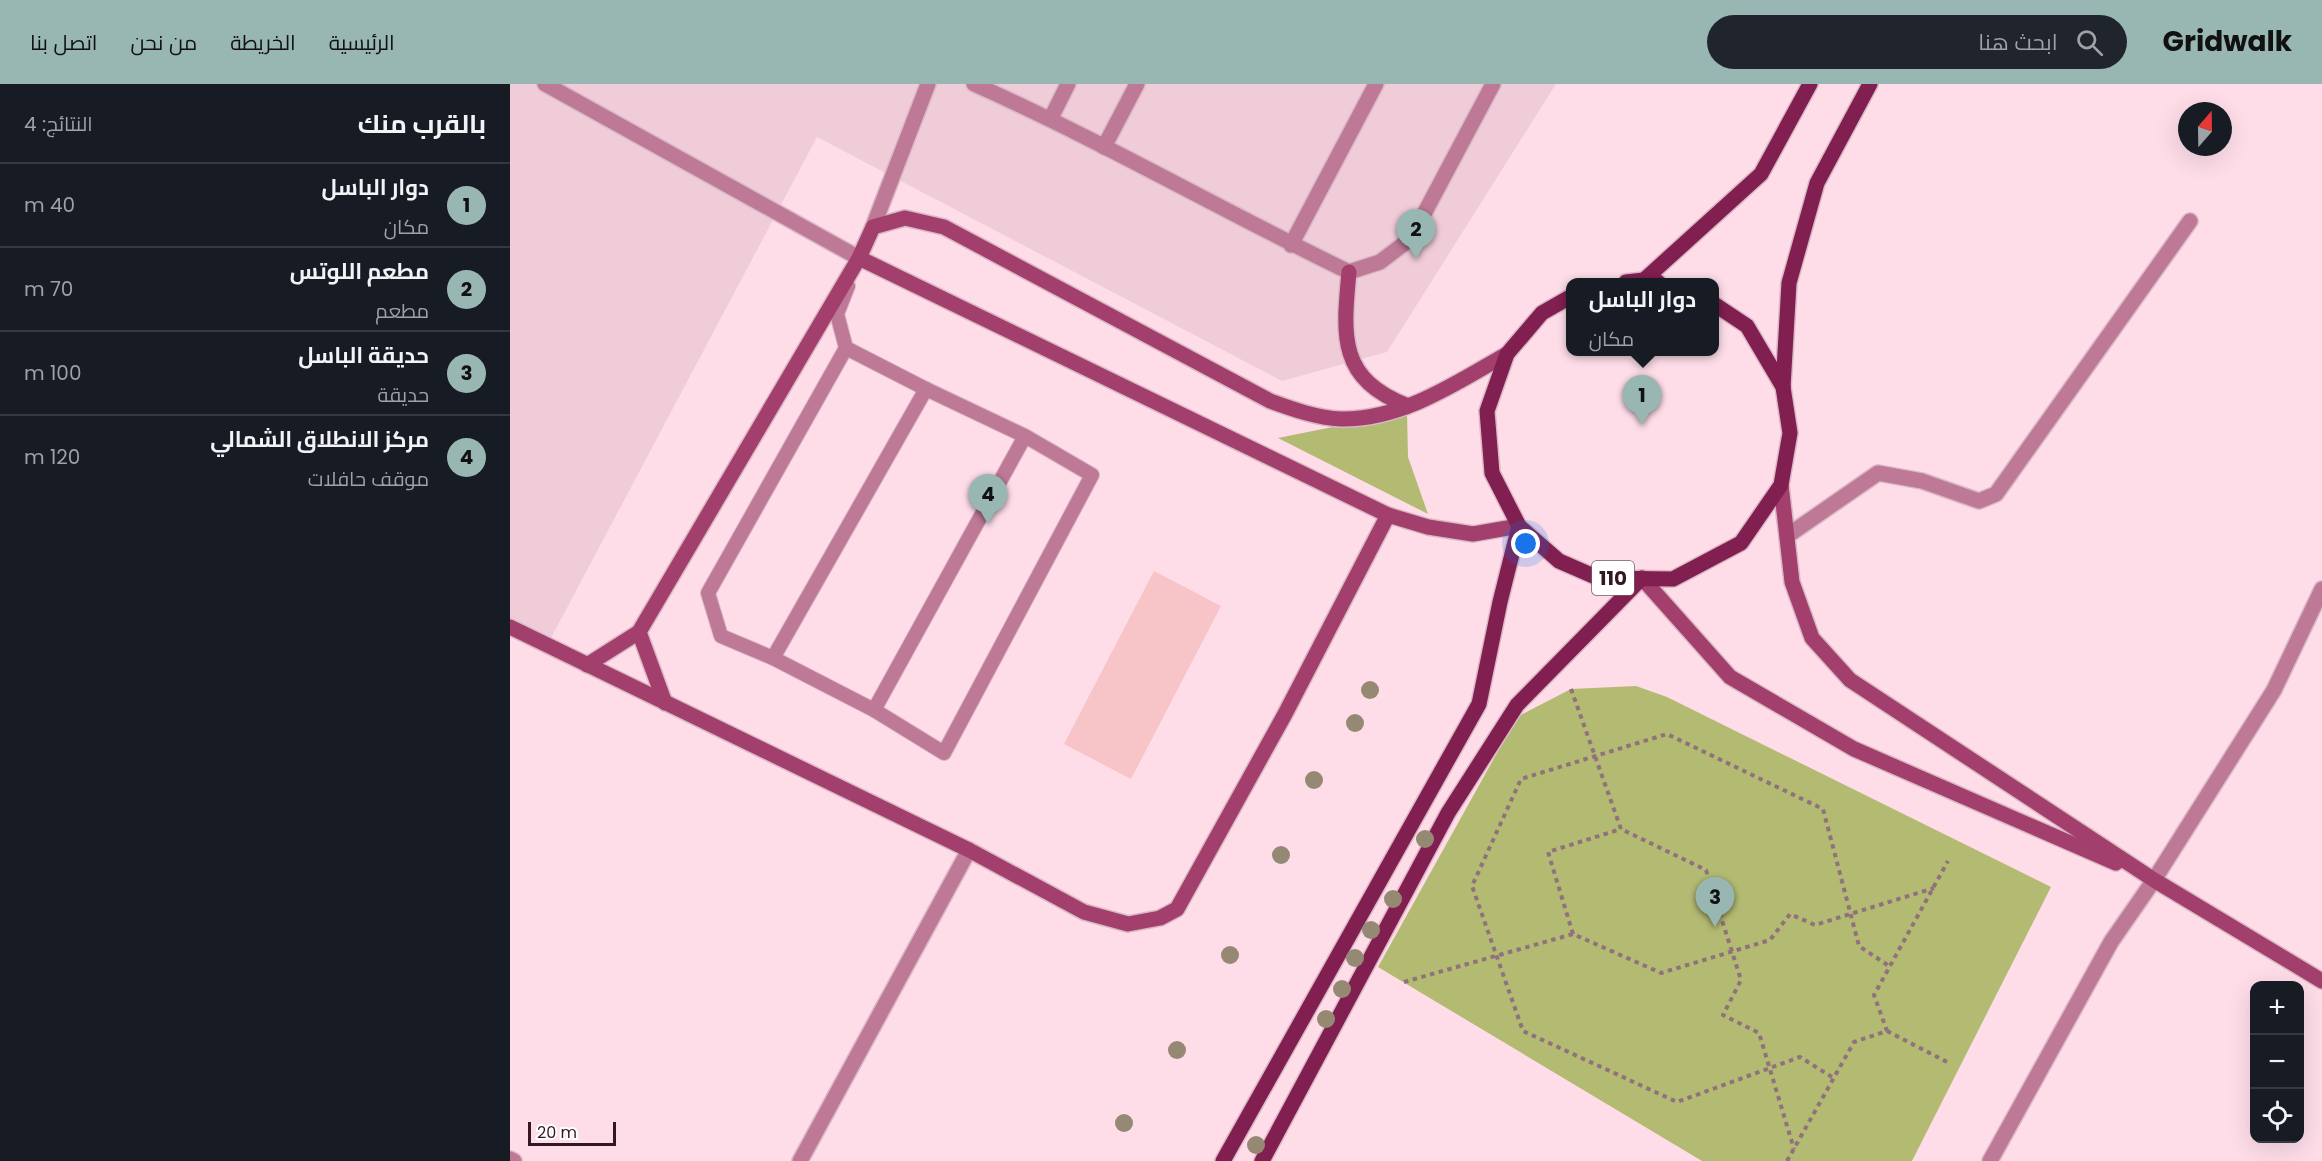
<!DOCTYPE html>
<html lang="ar">
<head>
<meta charset="utf-8">
<style>
  :root { --surface:#171b24; --page:#20242c; --text:#f1f3f6; --muted:#9ea1a6; --line:#363941; --accent:#99b7b2 }
  body { margin:0; font-family:Poppins,Cairo,sans-serif; background:var(--page); color:var(--text); direction:rtl }
  .controls { position:absolute; right:18px; bottom:18px; display:grid; overflow:hidden; border-radius:12px; box-shadow:0 6px 24px #0002 }
  .controls button { width:54px; height:54px; display:grid; place-items:center; padding:0; border:0; border-bottom:2px solid var(--line); background:var(--surface); color:var(--text); font:30px sans-serif }
  .compass { position:absolute; left:1668px; top:18px; width:54px; height:54px; border-radius:50%; background:var(--surface); box-shadow:0 6px 24px #0002; rotate:20deg }
  .scale { position:absolute; left:18px; bottom:15px; width:88px; box-sizing:border-box; padding-left:6px; border:3px solid #341724; border-top:0; font-size:16px; line-height:21px; white-space:nowrap; color:#341724; -webkit-text-stroke:4px #fff; paint-order:stroke }
  .you { position:absolute; left:1016px; top:460px; width:21px; height:21px; margin:-15px; border:4px solid #fff; border-radius:50%; background:#1a73e8; box-shadow:0 0 0 9px #1a73e833 }
  .badge { display:grid; place-items:center; width:39px; height:39px; border-radius:50%; background:var(--accent); color:#111; font-size:20px; font-weight:700 }
  .pin { position:absolute; translate:-50% -50px; filter:drop-shadow(0 2px 3px #0008) }
  .pin::after { content:''; position:absolute; top:32px; width:21px; height:18px; background:inherit; clip-path:polygon(0 0,100% 0,50% 100%) }
  .popup { position:absolute; left:1056px; top:194px; width:153px; height:78px; box-sizing:border-box; display:grid; place-content:center; border-radius:12px; background:var(--surface); filter:drop-shadow(0 2px 4px #0005); font-size:20px; white-space:nowrap; color:var(--muted) }
  .popup b { font-size:22px; color:var(--text) }
  .popup::after { content:''; position:absolute; left:50%; top:100%; margin-left:-12px; border:12px solid transparent; border-top-color:var(--surface) }
  .list { margin:0; padding:0; list-style:none }
  h2 { display:flex; justify-content:space-between; align-items:center; height:78px; margin:0; padding:0 24px; font-size:26px }
  h2 small { font-size:20px; font-weight:400; color:var(--muted) }
  .list li { display:grid; grid-template-columns:39px 1fr auto; gap:18px; align-items:center; box-sizing:border-box; height:84px; padding:0 24px; border-top:2px solid var(--line) }
  .list b { display:block; font-size:22px; white-space:nowrap }
  .list p { margin:0; font-size:20px; white-space:nowrap; color:var(--muted) }
  .list em { font-size:20px; font-style:normal; color:var(--muted) }
  .icon { flex:none; width:33px; height:33px; fill:none; stroke:currentColor; stroke-width:2; stroke-linecap:round; stroke-linejoin:round }
  .map { position:relative; flex:none; width:1812px; height:1077px; overflow:hidden; direction:ltr }
  header { display:flex; align-items:center; gap:36px; box-sizing:border-box; height:84px; padding:0 30px; background:var(--accent); color:#111 }
  header strong { font-size:28px }
  nav { display:flex; gap:33px; margin-inline-start:auto; font-size:21px }
  .search { width:420px; height:54px; background:var(--page); display:flex; align-items:center; gap:15px; box-sizing:border-box; padding:0 21px; border-radius:33px; color:var(--muted); font-size:22px }
  main { display:flex }
  aside { flex:1; background:var(--surface) }
  .map>svg:first-child { display:block }
</style>
</head>
<body>
<header>
<strong>Gridwalk</strong>
<div class="search"><svg class="icon" aria-label="search" viewBox="0 0 24 24"><circle cx="10" cy="10" r="6"/><path d="M15 15l6 6"/></svg>ابحث هنا</div>
<nav><a>الرئيسية</a><a>الخريطة</a><a>من نحن</a><a>اتصل بنا</a></nav>
</header>
<main>
<div class="map">
<svg width="1812" height="1077" viewBox="0 0 1812 1077">
  <rect width="100%" height="100%" fill="#fedde9"/>
  <!-- built -->
  <path fill="#f0ccd9" d="M 0,0 L 1046,0 L 877,268 L 772,297 L 307,53 L 41,554 L 0,534 Z"/>
  <!-- green -->
  <g fill="#b3bb72">
    <path d="M 897,328 L 898,373 L 918,430 L 768,354 Z"/>
    <path d="M 1126,602 L 1157,613 L 1541,803 L 1402,1077 L 1192,1077 L 868,883 L 1007,633 L 1061,605 Z"/>
  </g>
  <!-- building -->
  <path fill="#f7c4c7" d="M 644,487 L 711,522 L 621,695 L 554,660 Z"/>
  <g fill="none" stroke-linecap="round" stroke-linejoin="round">
    <!-- lane casing -->
    <g stroke="#dab9c6" stroke-width="16">
      <g id="lane">
        <path d="M 338,202 L 327,230 L 336,264 L 198,509 L 211,552 L 263,574 L 416,305 L 515,352 L 364,626 L 434,669 L 582,391 L 515,352"/>
        <path d="M 336,264 L 416,305"/>
        <path d="M 263,574 L 364,626"/>
      </g>
    </g>
    <!-- street casing -->
    <g stroke="#dab9c6" stroke-width="18">
      <g id="street">
        <path d="M 35,0 L 349,174"/>
        <path d="M 464,0 C 592,57 713,127 839,188 L 870,178 L 895,159 L 915,128 L 983,0"/>
        <path d="M 541,34 L 558,0"/>
        <path d="M 594,63 L 627,0"/>
        <path d="M 363,143 L 418,0"/>
        <path d="M 781,161 L 866,0"/>
        <path d="M 1277,452 L 1368,389 L 1412,397 L 1469,417 L 1486,410 L 1680,137"/>
        <path d="M 0,1075 L 4,1077"/>
        <path d="M 290,1077 L 459,766"/>
        <path d="M 1480,1077 L 1601,858 L 1644,796 L 1764,606 L 1812,505"/>
      </g>
    </g>
    <!-- secondary casing -->
    <g stroke="#dab9c6" stroke-width="18">
      <g id="secondary">
        <path d="M 349,174 L 878,431 L 918,443 L 963,450 L 1009,442"/>
        <path d="M 839,188 C 833,252 828,295 898,322"/>
        <path d="M 1271,401 L 1282,498 L 1302,554 L 1340,596 L 1644,796 L 1812,897"/>
        <path d="M 1132,494 L 1220,593 L 1344,665 L 1606,779"/>
        <path d="M 0,543 L 459,766 L 574,828 L 618,840 L 650,834 L 667,825 L 775,630 L 878,431"/>
        <path d="M 129,548 L 155,619"/>
        <path d="M 77,581 L 129,548 L 349,174 L 363,143 L 395,134 L 434,143 L 760,317 C 782,325 807,334 831,335 C 892,336 946,299 997,270"/>
      </g>
    </g>
    <!-- primary casing -->
    <g stroke="#dab9c6" stroke-width="18">
      <g id="primary">
        <path d="M 1134,196 L 1251,90 L 1300,0"/>
        <path d="M 1116,198 L 1134,196 L 1148,198"/>
        <path d="M 1060,213 L 1032,229 L 997,270 L 977,327 L 982,389 L 1009,442 L 1049,477 L 1088,494 L 1163,495 L 1231,459 L 1271,401 L 1280,349 L 1273,303 L 1237,242 L 1204,220"/>
        <path d="M 1273,303 L 1279,199 L 1307,99 L 1360,0"/>
        <path d="M 713,1077 L 969,620 L 990,518 L 1009,442"/>
        <path d="M 752,1077 L 938,729 L 1007,621 L 1132,494"/>
      </g>
    </g>
    <!-- path -->
    <g stroke="#90717d" stroke-width="4" stroke-dasharray="4.5 4.5" stroke-linecap="butt">
      <path d="M 1061,605 L 1111,745 L 1196,786 L 1231,896 L 1213,931 L 1249,949 L 1284,1065"/>
      <path d="M 1063,850 L 1038,768 L 1111,745"/>
      <path d="M 894,898 L 1063,850 L 1151,889 L 1260,856 L 1280,830 L 1305,841 L 1424,804"/>
      <path d="M 1377,947 L 1439,979"/>
      <path d="M 1322,993 L 1290,973 L 1167,1018 L 1013,947 L 962,802 L 1011,695 L 1157,650 L 1313,725 L 1349,862 L 1379,882"/>
      <path d="M 1277,1077 L 1344,958 L 1377,947 L 1364,911 L 1438,777"/>
    </g>
    <!-- lane -->
    <use href="#lane" stroke="#bd7995" stroke-width="14"/>
    <!-- street -->
    <use href="#street" stroke="#bd7995" stroke-width="15"/>
    <!-- secondary -->
    <use href="#secondary" stroke="#a23f6d" stroke-width="15"/>
    <!-- primary -->
    <use href="#primary" stroke="#801f50" stroke-width="15"/>
  </g>
  <!-- trees -->
  <g fill="#968974">
    <circle cx="860" cy="606" r="9"/>
    <circle cx="845" cy="639" r="9"/>
    <circle cx="804" cy="696" r="9"/>
    <circle cx="915" cy="755" r="9"/>
    <circle cx="771" cy="771" r="9"/>
    <circle cx="883" cy="815" r="9"/>
    <circle cx="861" cy="846" r="9"/>
    <circle cx="720" cy="871" r="9"/>
    <circle cx="845" cy="874" r="9"/>
    <circle cx="832" cy="905" r="9"/>
    <circle cx="816" cy="935" r="9"/>
    <circle cx="667" cy="966" r="9"/>
    <circle cx="614" cy="1039" r="9"/>
    <circle cx="746" cy="1061" r="9"/>
  </g>
  <g text-anchor="middle" stroke-width="5" stroke-linejoin="round" paint-order="stroke">
    <!-- shield labels -->
    <rect fill="#fff" stroke="#715d66" stroke-width="1.5" x="1082" y="477" width="42" height="34" rx="4.5"/>
    <g font-size="20" font-weight="bold" fill="#341724">
      <text x="1103" y="501">110</text>
    </g>
  </g>
</svg>
<div class="controls">
<button>+</button>
<button>−</button>
<button><svg class="icon" aria-label="locate" viewBox="0 0 24 24"><circle cx="12" cy="12" r="6"/><path d="M12 2v4M12 18v4M2 12h4M18 12h4"/></svg></button>
</div>
<svg class="compass" viewBox="-18 -18 36 36"><path d="M0-13l5 13h-10z" fill="#e53935"/><path d="M0 13l5-13h-10z" fill="#9ea1a6"/></svg>
<div class="scale">20 m</div>
<div class="you"></div>
<div class="pin badge" style="left:1132px;top:341px">1</div>
<div class="popup"><b>دوار الباسل</b>مكان</div>
<div class="pin badge" style="left:906px;top:175px">2</div>
<div class="pin badge" style="left:1205px;top:843px">3</div>
<div class="pin badge" style="left:478px;top:440px">4</div>
</div>
<aside>
<h2>بالقرب منك<small>النتائج: 4</small></h2>
<ul class="list">
<li><span class="badge">1</span><div><b>دوار الباسل</b><p>مكان</p></div><em>40 m</em></li>
<li><span class="badge">2</span><div><b>مطعم اللوتس</b><p>مطعم</p></div><em>70 m</em></li>
<li><span class="badge">3</span><div><b>حديقة الباسل</b><p>حديقة</p></div><em>100 m</em></li>
<li><span class="badge">4</span><div><b>مركز الانطلاق الشمالي</b><p>موقف حافلات</p></div><em>120 m</em></li>
</ul>
</aside>
</main>
</body>
</html>
